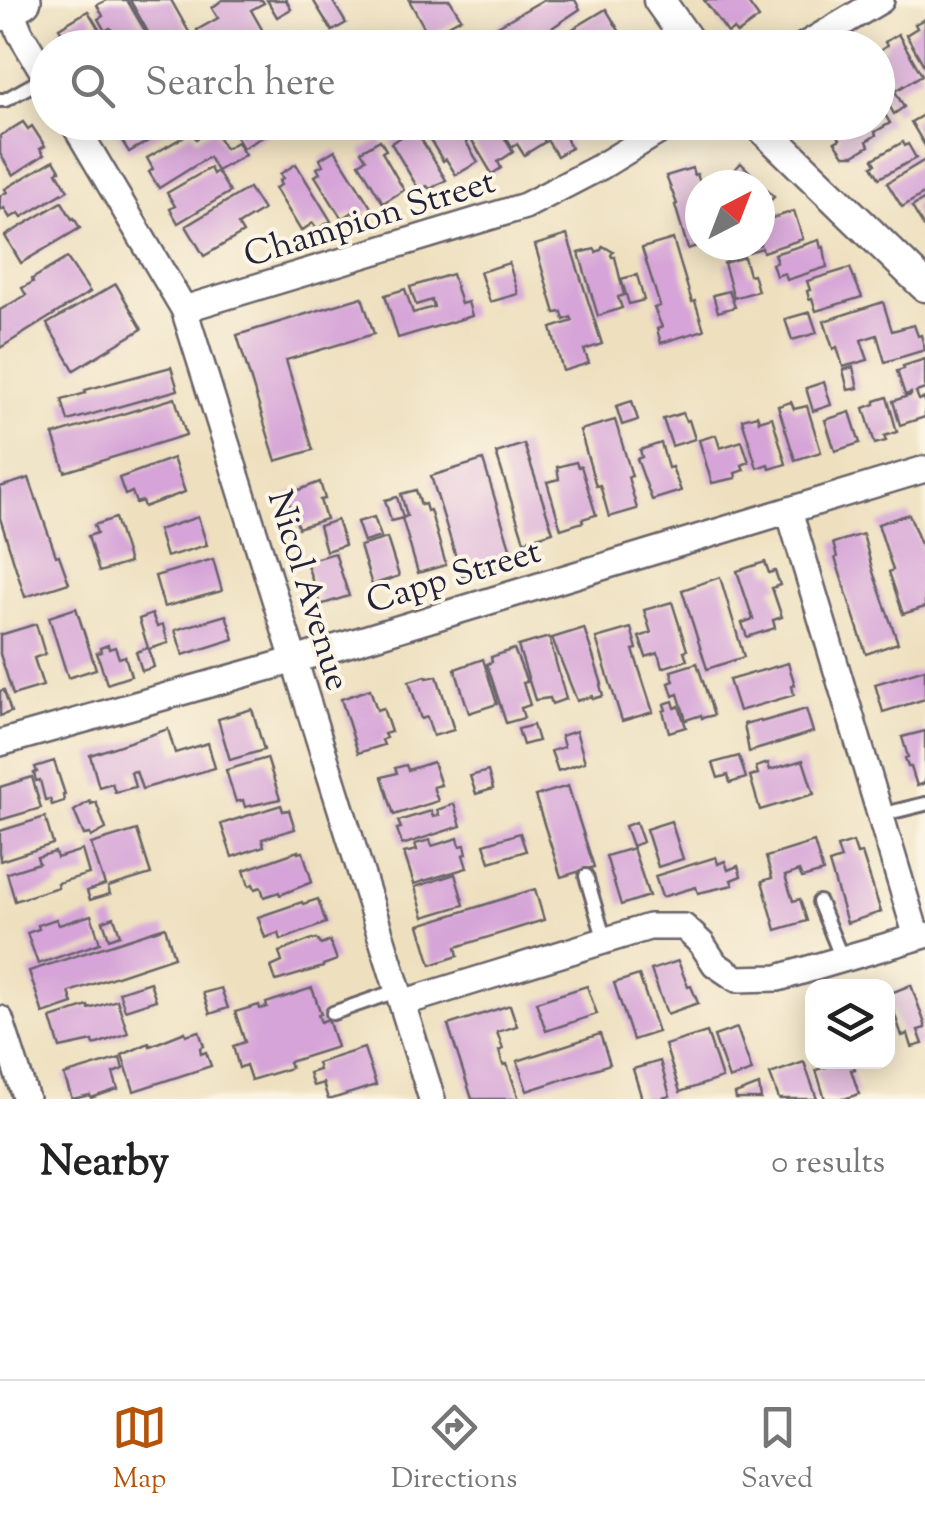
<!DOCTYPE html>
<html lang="en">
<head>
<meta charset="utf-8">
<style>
  :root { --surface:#fff; --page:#f6f6f6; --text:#222; --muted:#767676; --line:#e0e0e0; --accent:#b45309 }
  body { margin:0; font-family:"Sorts Mill Goudy",serif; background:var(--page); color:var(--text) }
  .controls { position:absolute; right:30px; bottom:30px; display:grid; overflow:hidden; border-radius:20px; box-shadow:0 5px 25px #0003 }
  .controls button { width:90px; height:90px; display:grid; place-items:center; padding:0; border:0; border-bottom:2px solid var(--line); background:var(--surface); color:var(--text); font:50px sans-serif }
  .compass { position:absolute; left:685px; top:170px; width:90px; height:90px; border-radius:50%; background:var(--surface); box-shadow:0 5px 25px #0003; rotate:42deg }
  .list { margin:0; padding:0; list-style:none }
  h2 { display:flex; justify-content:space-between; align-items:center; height:130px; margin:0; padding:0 40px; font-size:42px }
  h2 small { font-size:32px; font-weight:400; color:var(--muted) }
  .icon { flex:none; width:55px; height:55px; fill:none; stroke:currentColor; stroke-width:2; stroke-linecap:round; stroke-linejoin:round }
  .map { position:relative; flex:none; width:925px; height:1099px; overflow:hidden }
  .search { position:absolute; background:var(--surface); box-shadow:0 5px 25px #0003; left:30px; right:30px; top:30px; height:110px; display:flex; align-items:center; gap:25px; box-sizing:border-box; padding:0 35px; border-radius:55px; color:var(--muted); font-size:38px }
  .sheet { height:280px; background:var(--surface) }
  nav { display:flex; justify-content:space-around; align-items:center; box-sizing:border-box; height:140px; border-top:2px solid var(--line); background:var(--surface); font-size:28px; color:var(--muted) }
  nav a { display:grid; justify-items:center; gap:5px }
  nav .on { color:var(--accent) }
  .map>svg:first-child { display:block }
</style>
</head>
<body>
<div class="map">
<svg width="925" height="1099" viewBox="0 0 925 1099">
  <rect width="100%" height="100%" fill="#fcf5e5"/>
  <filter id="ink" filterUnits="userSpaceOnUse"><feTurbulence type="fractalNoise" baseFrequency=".01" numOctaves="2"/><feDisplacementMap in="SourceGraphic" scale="20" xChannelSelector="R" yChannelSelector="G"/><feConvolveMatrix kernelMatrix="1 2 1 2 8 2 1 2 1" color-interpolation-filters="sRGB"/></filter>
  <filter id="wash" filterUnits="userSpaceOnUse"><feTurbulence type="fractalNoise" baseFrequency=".0048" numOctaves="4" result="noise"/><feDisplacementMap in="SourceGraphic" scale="40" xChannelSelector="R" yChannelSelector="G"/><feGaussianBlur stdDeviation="2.25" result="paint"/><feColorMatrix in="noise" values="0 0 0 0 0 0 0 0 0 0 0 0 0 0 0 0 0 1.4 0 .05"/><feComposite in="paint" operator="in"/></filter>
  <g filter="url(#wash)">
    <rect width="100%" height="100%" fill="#eee0bf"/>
    <g id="blocks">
      <!-- building -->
      <g fill="#d6a4d8">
        <path d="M 107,0 L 127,0 L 155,48 L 118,48 L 113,41 L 117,38 L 110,28 L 105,31 L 98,19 L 103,16 L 97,5 Z"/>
        <path d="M 130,0 L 171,0 L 198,48 L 157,48 Z"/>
        <path d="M 222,0 L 262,0 L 264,3 L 251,10 L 267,38 L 279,31 L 289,48 L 207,48 L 197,30 L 218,18 L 212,8 Z"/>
        <path d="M 267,0 L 286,0 L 291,9 L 277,17 Z"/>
        <path d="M 313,0 L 332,0 L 346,23 L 332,31 Z"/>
        <path d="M 409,0 L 450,0 L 461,18 L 431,35 L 438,48 L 393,48 L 425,29 Z"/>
        <path d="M 543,0 L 575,0 L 580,9 L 522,48 L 508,48 L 496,27 Z"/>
        <path d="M 704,0 L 746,0 L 759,18 L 737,34 L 734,29 L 728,33 Z"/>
        <path d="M 606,9 L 621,34 L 599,48 L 562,48 L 558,41 L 562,38 L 561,36 Z"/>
        <path d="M 88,11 L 103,36 L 98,39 L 103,48 L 71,48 L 59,28 Z"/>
        <path d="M 925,19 L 925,67 L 906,35 L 917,28 L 915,24 Z"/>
        <path d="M 898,34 L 922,75 L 897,90 L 878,57 L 878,52 L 887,46 L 885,42 Z"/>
        <path d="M 878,62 L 904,107 L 894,114 L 885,98 L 881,100 L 878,94 Z"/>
        <path d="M 878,103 L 890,123 L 875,132 L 876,135 L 867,141 L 869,146 L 854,155 L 844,155 L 835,142 L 840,139 L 833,127 L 840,122 L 878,122 Z"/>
        <path d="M 925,114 L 925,146 L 911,122 Z"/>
        <path d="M 23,122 L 28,129 L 32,126 L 45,146 L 40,149 L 44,155 L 13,175 L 0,154 L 0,136 Z"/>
        <path d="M 120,122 L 156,122 L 162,133 L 129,152 L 113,127 Z"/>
        <path d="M 228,122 L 274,122 L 277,129 L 243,148 Z"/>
        <path d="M 439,122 L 447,122 L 454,133 L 459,130 L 478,162 L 456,175 L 446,159 L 443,161 L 426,133 Z"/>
        <path d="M 461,122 L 495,122 L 513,152 L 498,162 L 501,168 L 492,174 Z"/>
        <path d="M 498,122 L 534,122 L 545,142 L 524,155 L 517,144 L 512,147 Z"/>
        <path d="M 546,122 L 557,122 L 571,148 L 557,156 L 539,127 Z"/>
        <path d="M 213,129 L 225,149 L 237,142 L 245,155 L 217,171 L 209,157 L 159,188 L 149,172 L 153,169 L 147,158 L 192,132 L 196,139 Z"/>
        <path d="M 415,129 L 446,180 L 430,189 L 427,186 L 419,190 L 391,143 Z"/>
        <path d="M 380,140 L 386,150 L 382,152 L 404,190 L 383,203 L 359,163 L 366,159 L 361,151 Z"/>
        <path d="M 903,142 L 905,146 L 908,144 L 916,158 L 879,178 L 872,166 L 876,164 L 873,159 Z"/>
        <path d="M 335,150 L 372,209 L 357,218 L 353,212 L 342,219 L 315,176 L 320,173 L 317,168 L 323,165 L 320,159 Z"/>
        <path d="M 54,160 L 60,170 L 57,172 L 68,190 L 22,217 L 19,213 L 10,218 L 4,208 L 0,211 L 0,196 L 7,192 L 5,189 Z"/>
        <path d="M 925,160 L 925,193 L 902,207 L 887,183 Z"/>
        <path d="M 741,163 L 774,197 L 760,211 L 760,185 L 725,185 L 722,183 Z"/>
        <path d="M 296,164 L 331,221 L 317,229 L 313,223 L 301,231 L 275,188 L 281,185 L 279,181 L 283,178 L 280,174 Z"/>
        <path d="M 210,168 L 213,174 L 217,171 L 230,192 L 178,223 L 170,209 L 175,206 L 167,193 Z"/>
        <path d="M 692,168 L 694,175 L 697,174 L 701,185 L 700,245 L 688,249 L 675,205 L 677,204 L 666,176 Z"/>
        <path d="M 249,188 L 263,210 L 238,225 L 243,233 L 204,256 L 186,226 Z"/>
        <path d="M 925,199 L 925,229 L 912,207 Z"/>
        <path d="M 62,202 L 72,219 L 74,218 L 80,228 L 21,263 L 5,236 Z"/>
        <path d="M 794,211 L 803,239 L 763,252 L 762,248 L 749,252 L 746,245 L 760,245 L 760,222 Z"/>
        <path d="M 567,235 L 602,344 L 584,350 L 589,363 L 563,371 L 551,328 L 573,321 L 571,317 L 564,320 L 562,312 L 555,313 L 535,245 Z"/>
        <path d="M 673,239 L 692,302 L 695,301 L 704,330 L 661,343 L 657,329 L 662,327 L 654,308 L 660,306 L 642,248 Z"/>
        <path d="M 819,240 L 821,248 L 824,247 L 827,267 L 787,280 L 785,273 L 776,276 L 772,264 L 777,262 L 774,254 Z"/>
        <path d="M 603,246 L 613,252 L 611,255 L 612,257 L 615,257 L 624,295 L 618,297 L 622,308 L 598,316 L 579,253 L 595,249 L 596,252 L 601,250 Z"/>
        <path d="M 744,257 L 749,275 L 753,274 L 758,291 L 734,298 L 724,263 Z"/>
        <path d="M 67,258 L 90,292 L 0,348 L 0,310 L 26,295 L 22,288 L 33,282 L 32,279 Z"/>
        <path d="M 509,263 L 518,294 L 490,302 L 480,272 Z"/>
        <path d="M 850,268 L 862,297 L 816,311 L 812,298 L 809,299 L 807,291 L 810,290 L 807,281 Z"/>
        <path d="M 452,274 L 461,304 L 468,302 L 472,316 L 398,338 L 385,295 L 405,289 L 413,313 L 434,307 L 432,300 L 416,305 L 410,287 Z"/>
        <path d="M 637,275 L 644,300 L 629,304 L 621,279 Z"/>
        <path d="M 116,284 L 142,329 L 74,370 L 47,324 Z"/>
        <path d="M 729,291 L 735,307 L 718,312 L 713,295 Z"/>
        <path d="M 362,297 L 374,334 L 286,360 L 313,450 L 276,461 L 237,335 Z"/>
        <path d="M 883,302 L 892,331 L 914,325 L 918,336 L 921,335 L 925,350 L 885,362 L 877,335 L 861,340 L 868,360 L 843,367 L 837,347 L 833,349 L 824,321 Z"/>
        <path d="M 810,312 L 817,333 L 792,340 L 785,319 Z"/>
        <path d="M 925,359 L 925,389 L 916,392 L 919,400 L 925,398 L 925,417 L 900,425 L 893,401 L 911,395 L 911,393 L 905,395 L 897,371 L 904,369 L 903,366 Z"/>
        <path d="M 171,367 L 178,390 L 68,421 L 62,400 L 86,393 L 85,390 Z"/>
        <path d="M 853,367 L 858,388 L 848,390 L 843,370 Z"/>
        <path d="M 824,382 L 831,405 L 813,411 L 806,388 Z"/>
        <path d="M 887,397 L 897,432 L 884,436 L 886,441 L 875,444 L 864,408 L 875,404 L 875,401 Z"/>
        <path d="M 175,398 L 186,435 L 65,472 L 53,435 Z"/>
        <path d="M 632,401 L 638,420 L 622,425 L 616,406 Z"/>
        <path d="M 791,402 L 794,409 L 807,406 L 821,452 L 795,460 L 778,406 Z"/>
        <path d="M 850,412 L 860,443 L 835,451 L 825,420 Z"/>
        <path d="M 683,413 L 686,421 L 689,420 L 695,439 L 672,446 L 663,419 Z"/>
        <path d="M 757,415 L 759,421 L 772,417 L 786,464 L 770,469 L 768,464 L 757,468 L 742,419 Z"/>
        <path d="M 615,420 L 632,476 L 628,477 L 637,509 L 609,517 L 600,485 L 596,486 L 580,430 Z"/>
        <path d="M 716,435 L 720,448 L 742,441 L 749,462 L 742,465 L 744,470 L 735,473 L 736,478 L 712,483 L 699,440 Z"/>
        <path d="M 661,443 L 668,468 L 672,467 L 681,491 L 652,500 L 637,459 L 642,457 L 640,450 Z"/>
        <path d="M 524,444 L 553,532 L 524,541 L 496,453 Z"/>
        <path d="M 173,458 L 185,492 L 144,507 L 142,501 L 136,503 L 132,492 L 125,495 L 119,478 Z"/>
        <path d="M 483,460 L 514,561 L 460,577 L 457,567 L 459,567 L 431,476 Z"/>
        <path d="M 576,462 L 578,467 L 581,466 L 596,515 L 582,519 L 583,522 L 561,529 L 547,482 L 559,479 L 557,467 Z"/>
        <path d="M 29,478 L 56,556 L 59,555 L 69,583 L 25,597 L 0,518 L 0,487 Z"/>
        <path d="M 320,482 L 325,499 L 320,500 L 326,519 L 298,528 L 295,516 L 291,517 L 288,494 Z"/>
        <path d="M 416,490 L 421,505 L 425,504 L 427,511 L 430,510 L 446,565 L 418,573 L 402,518 L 407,516 L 401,494 Z"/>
        <path d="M 397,497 L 403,518 L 391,521 L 385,500 Z"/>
        <path d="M 909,514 L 925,555 L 925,564 L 922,565 L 925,575 L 925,607 L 903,614 L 889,572 L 893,570 L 878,524 Z"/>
        <path d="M 198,517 L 207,545 L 166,557 L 158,530 Z"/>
        <path d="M 374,517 L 381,537 L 364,542 L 357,522 Z"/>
        <path d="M 115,518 L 129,563 L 99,572 L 88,536 L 97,533 L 94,525 Z"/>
        <path d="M 337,520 L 345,545 L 326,551 L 319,526 Z"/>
        <path d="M 863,534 L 873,572 L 898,643 L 866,654 L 835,558 L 837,557 L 833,543 Z"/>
        <path d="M 387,538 L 399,576 L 372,585 L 360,546 Z"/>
        <path d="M 335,553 L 349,596 L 320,605 L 306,561 Z"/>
        <path d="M 213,559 L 222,591 L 164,607 L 155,576 Z"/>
        <path d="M 765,562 L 769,573 L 775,571 L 780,585 L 772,588 L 782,617 L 773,620 L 775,628 L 747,637 L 742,623 L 753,619 L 737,571 Z"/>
        <path d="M 720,577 L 744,657 L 707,669 L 682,590 Z"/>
        <path d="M 672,602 L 687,650 L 684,651 L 687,660 L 662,668 L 658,653 L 646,657 L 639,637 L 651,633 L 644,610 Z"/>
        <path d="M 76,608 L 96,669 L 68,678 L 49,617 Z"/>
        <path d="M 152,614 L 157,627 L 163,625 L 168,643 L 149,649 L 154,667 L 142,671 L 136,652 L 148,648 L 139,619 Z"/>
        <path d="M 226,615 L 234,639 L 183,655 L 175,630 Z"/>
        <path d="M 36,624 L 45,654 L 34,658 L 43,686 L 13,695 L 0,654 L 0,635 Z"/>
        <path d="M 584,628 L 602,684 L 600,685 L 603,696 L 593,699 L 592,696 L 577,701 L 552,638 Z"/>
        <path d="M 631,628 L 637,649 L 633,650 L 653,712 L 622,721 L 596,638 Z"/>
        <path d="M 549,637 L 566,699 L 552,704 L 550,698 L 535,700 L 518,646 Z"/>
        <path d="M 108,645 L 109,649 L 115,647 L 119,658 L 125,656 L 131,676 L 107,684 L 97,653 L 101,652 L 100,648 Z"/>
        <path d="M 514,649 L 527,682 L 523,683 L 530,705 L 521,708 L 524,718 L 506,723 L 487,664 L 492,662 L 491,657 Z"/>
        <path d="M 483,659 L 497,704 L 469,713 L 455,669 Z"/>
        <path d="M 697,663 L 714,715 L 702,718 L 701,715 L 686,720 L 678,694 L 673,696 L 669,683 L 674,681 L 671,671 Z"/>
        <path d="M 788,663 L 795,685 L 792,686 L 794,695 L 739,711 L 729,680 Z"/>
        <path d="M 925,669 L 925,699 L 883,712 L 875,684 Z"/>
        <path d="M 426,676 L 427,678 L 437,676 L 454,730 L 433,736 L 427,717 L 421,719 L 409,681 Z"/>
        <path d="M 370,689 L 377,710 L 383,708 L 391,732 L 384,734 L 386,738 L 382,740 L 384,745 L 358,753 L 341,699 Z"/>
        <path d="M 4,690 L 11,712 L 0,716 L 0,691 Z"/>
        <path d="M 673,701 L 675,708 L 679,706 L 686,727 L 669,732 L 663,711 L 666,710 L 664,704 Z"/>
        <path d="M 252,709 L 264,750 L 230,760 L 218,719 Z"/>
        <path d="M 806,709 L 813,732 L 749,752 L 744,724 L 760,720 L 761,722 Z"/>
        <path d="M 533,725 L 538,741 L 523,745 L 518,729 Z"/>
        <path d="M 168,729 L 175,753 L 208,743 L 215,768 L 142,789 L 136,771 L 131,772 L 135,787 L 115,792 L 112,783 L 99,787 L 90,755 Z"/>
        <path d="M 576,731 L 585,762 L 558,771 L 551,751 L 564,747 L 561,736 Z"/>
        <path d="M 925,731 L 925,783 L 917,786 L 911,767 L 908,767 L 905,758 L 908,757 L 902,737 Z"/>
        <path d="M 739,756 L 746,778 L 730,783 L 728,775 L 718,778 L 713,763 Z"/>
        <path d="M 267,758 L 280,799 L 245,807 L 243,800 L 236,802 L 226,770 Z"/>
        <path d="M 803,760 L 814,794 L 760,810 L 750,776 L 758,774 L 756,767 L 768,763 L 770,770 Z"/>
        <path d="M 54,761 L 65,794 L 63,795 L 64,801 L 52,805 L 50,799 L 45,800 L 40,780 L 36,781 L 34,773 L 37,772 L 35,767 Z"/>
        <path d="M 433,762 L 441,785 L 433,787 L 438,801 L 394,815 L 382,777 L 397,773 L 395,768 L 406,765 L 408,770 Z"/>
        <path d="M 488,771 L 493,789 L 476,794 L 470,776 Z"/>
        <path d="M 32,777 L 41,808 L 0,820 L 0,787 Z"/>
        <path d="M 568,786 L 594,867 L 561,877 L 535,796 Z"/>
        <path d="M 90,801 L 91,804 L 96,802 L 106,829 L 91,837 L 90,834 L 84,835 L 74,811 Z"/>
        <path d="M 454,804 L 461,826 L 402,845 L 397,829 L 401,828 L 398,821 L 431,811 L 433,817 L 439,815 L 437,810 Z"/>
        <path d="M 281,805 L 283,811 L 289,810 L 295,829 L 262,839 L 264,846 L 232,857 L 221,824 Z"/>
        <path d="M 45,817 L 53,844 L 0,861 L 0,831 Z"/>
        <path d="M 671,821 L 683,859 L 658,867 L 646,829 Z"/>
        <path d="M 636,822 L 643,842 L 632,846 L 625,826 Z"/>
        <path d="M 137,830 L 151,874 L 108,887 L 110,894 L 90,900 L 87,891 L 105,885 L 91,844 Z"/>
        <path d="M 520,833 L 526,851 L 490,862 L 484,844 Z"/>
        <path d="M 458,838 L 460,846 L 465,845 L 467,854 L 463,855 L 467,868 L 414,884 L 404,853 L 417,850 L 415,844 L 430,840 L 432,846 Z"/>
        <path d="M 814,842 L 823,872 L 802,878 L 799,871 L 785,876 L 793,901 L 800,899 L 807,921 L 776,930 L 762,881 L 772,878 L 766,857 Z"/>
        <path d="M 853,842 L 857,854 L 862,853 L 881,912 L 847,923 L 829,863 L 841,859 L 837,847 Z"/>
        <path d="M 633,848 L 649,896 L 621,905 L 606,856 Z"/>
        <path d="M 82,850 L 89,874 L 57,883 L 58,887 L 15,901 L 7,873 L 39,863 L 37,857 L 55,852 L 57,858 Z"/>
        <path d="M 298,851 L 298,853 L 303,852 L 312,882 L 280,895 L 279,892 L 264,897 L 261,887 L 255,889 L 253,884 L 249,886 L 244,870 Z"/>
        <path d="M 716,857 L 718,864 L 725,861 L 728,870 L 738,866 L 741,876 L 731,880 L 733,885 L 698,893 L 696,887 L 662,897 L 655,876 Z"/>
        <path d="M 455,874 L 464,905 L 424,917 L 415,887 Z"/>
        <path d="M 535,889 L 544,920 L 456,947 L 458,956 L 431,965 L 419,925 Z"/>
        <path d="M 318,899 L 326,923 L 281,940 L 279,933 L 265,938 L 258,917 L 302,902 L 303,904 Z"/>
        <path d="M 91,915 L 100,943 L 38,964 L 27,933 L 39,929 L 38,925 L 56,919 L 59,925 Z"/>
        <path d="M 114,917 L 120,935 L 109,939 L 103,921 Z"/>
        <path d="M 165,927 L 174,957 L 69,992 L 73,1004 L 43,1014 L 29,971 Z"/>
        <path d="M 312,939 L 318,940 L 321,945 L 330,941 L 337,960 L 323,965 L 323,967 L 276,981 L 271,967 L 282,962 L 279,952 Z"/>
        <path d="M 678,961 L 688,987 L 691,986 L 698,1003 L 667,1014 L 651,970 Z"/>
        <path d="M 639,975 L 658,1032 L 633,1040 L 614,983 Z"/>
        <path d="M 150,982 L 156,1000 L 125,1010 L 119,992 Z"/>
        <path d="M 911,985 L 925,1024 L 925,1028 L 918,1030 L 923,1044 L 912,1047 L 908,1034 L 902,1036 L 893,1009 L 888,1010 L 888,994 Z"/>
        <path d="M 587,986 L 597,1014 L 546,1031 L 536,1002 Z"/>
        <path d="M 221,988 L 228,1008 L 210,1014 L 203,993 Z"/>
        <path d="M 312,988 L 321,1014 L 318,1015 L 321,1022 L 328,1019 L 337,1047 L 289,1062 L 291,1068 L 251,1080 L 246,1065 L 239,1068 L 233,1046 L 245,1042 L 235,1012 L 259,1005 L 260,1009 L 267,1007 L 266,1003 Z"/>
        <path d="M 117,1000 L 128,1033 L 94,1045 L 93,1041 L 60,1048 L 51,1018 L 88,1006 L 89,1009 Z"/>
        <path d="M 510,1005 L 517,1026 L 497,1032 L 503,1049 L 499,1051 L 503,1065 L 507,1064 L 519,1099 L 472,1099 L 448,1025 Z"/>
        <path d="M 737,1028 L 752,1071 L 729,1079 L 714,1036 Z"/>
        <path d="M 199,1031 L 204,1046 L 200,1048 L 201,1054 L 206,1052 L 211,1066 L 134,1091 L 122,1055 L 149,1043 L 150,1046 L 185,1032 L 186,1035 Z"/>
        <path d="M 707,1032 L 722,1078 L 680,1092 L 665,1045 Z"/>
        <path d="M 600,1034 L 610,1064 L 527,1091 L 517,1061 Z"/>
        <path d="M 364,1048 L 376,1085 L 332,1099 L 328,1099 L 323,1083 L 313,1086 L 309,1073 L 319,1070 L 317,1063 Z"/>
        <path d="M 120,1058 L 123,1069 L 113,1073 L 118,1089 L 91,1098 L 90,1095 L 72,1099 L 64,1075 Z"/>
        <path d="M 660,1061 L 670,1096 L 659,1099 L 642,1099 L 633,1069 Z"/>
        <path d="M 804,1062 L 817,1099 L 779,1099 L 770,1074 Z"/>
        <path d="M 828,1062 L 853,1062 L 855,1069 L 851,1070 L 859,1094 L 844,1099 L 825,1099 L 816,1070 L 829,1066 Z"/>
        <path d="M 759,1085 L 761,1099 L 736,1099 L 735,1094 Z"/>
      </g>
    </g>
  </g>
  <g filter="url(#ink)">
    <use href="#blocks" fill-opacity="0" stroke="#696469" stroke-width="2.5"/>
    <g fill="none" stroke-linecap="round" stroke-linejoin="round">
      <!-- service casing -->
      <g stroke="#696469" stroke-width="18">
        <g id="service">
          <path d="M 0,100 L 5,100 L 46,77"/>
          <path d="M 880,815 L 925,804"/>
          <path d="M 586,876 L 605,941"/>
          <path d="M 819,902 L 842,959"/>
          <path d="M 333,1013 L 399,990"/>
        </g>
      </g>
      <!-- minor casing -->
      <g stroke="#696469" stroke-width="30">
        <g id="minor">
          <path d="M 7,0 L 20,33 L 48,80"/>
          <path d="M 800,48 L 881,0"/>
          <path d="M 73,122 L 184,309 L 432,1099"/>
          <path d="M 184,309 L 525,206 L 600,167 L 674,122"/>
          <path d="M 789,511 L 917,937"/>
          <path d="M 0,743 L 295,660 L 925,469"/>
          <path d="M 402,1003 L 649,927 L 684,927 L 702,944 L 715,964 L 737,979 L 778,978 L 925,935"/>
          <path d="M 0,1019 L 26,1099"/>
        </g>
      </g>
      <!-- tertiary casing -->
      <g stroke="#696469" stroke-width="35">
        <g id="tertiary">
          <path d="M 659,0 L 693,48"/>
          <path d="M 756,122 L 925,286"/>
        </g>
      </g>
      <!-- secondary casing -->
      <g stroke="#696469" stroke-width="40">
        <path id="secondary" d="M 0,13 L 23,0"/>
      </g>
      <!-- service -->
      <use href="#service" stroke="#fff" stroke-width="12"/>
      <!-- minor -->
      <use href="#minor" stroke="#fff" stroke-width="25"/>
      <!-- tertiary -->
      <use href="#tertiary" stroke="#fff" stroke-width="30"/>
      <!-- secondary -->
      <use href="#secondary" stroke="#fff" stroke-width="35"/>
    </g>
  </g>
  <g text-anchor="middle" stroke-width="8" stroke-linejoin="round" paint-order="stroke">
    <!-- street labels -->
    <g font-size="35" fill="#22223b" stroke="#fcf5e5">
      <text transform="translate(369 217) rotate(-17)" y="12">Champion Street</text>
      <text transform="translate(453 575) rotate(-17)" y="12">Capp Street</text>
      <text transform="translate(310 590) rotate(73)" y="12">Nicol Avenue</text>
    </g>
  </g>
</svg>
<div class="controls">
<button><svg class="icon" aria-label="layers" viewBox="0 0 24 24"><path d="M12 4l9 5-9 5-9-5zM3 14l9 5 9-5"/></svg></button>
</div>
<svg class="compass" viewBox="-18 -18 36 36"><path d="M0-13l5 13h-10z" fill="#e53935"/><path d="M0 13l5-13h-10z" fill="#767676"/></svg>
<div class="search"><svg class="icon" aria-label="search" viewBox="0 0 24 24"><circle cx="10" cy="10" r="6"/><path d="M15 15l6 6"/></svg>Search here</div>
</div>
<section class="sheet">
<h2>Nearby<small>0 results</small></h2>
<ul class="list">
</ul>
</section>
<nav>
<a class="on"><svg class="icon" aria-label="map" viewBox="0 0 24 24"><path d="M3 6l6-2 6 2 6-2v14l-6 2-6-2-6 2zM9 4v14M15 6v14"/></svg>Map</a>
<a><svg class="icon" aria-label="directions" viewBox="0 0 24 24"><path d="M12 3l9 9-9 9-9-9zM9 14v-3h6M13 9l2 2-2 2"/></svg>Directions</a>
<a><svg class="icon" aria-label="saved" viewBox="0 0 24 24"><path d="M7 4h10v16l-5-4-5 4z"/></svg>Saved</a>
</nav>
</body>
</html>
